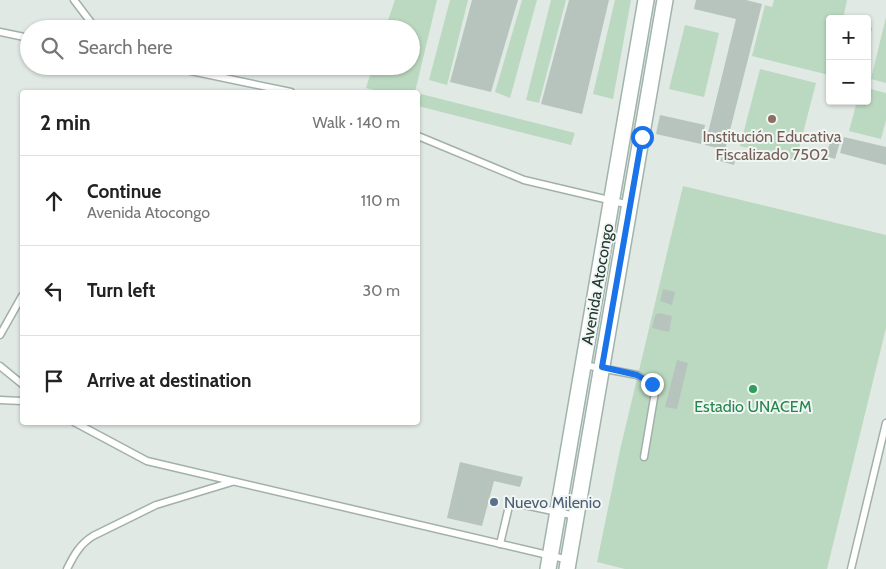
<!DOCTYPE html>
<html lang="en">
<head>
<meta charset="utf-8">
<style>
  :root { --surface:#fff; --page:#f2f2f2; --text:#222; --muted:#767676; --line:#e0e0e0 }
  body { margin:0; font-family:Cabin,sans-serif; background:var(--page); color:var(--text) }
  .controls { position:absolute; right:15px; top:15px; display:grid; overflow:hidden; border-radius:5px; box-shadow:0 1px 4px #0004 }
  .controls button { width:45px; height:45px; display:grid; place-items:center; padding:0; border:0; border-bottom:1px solid var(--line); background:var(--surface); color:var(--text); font:25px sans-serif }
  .stop { position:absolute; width:15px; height:15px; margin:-11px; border:4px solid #1a73e8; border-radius:50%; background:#fff }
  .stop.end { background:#1a73e8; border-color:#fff; box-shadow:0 1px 5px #0008 }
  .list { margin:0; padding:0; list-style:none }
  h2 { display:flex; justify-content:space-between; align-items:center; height:65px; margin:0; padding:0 20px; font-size:21px }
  h2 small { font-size:16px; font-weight:400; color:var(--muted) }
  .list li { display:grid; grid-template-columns:32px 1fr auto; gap:15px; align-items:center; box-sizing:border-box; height:90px; padding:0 20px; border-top:1px solid var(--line) }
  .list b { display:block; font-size:19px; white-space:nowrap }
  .list p { margin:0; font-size:16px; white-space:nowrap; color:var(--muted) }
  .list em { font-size:16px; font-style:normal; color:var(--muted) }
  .icon { flex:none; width:28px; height:28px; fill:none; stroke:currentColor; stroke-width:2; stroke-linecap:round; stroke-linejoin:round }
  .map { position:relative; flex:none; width:886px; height:569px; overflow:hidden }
  .search { position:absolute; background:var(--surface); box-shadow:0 1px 4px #0004; left:20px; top:20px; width:400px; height:55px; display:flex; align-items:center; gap:12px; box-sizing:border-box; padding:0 18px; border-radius:28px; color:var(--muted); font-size:19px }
  .panel { position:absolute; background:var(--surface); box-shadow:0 1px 4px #0004; left:20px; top:90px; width:400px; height:335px; border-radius:5px }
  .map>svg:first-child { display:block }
</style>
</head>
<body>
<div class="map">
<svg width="886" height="569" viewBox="0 0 886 569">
  <rect width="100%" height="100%" fill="#e0e9e4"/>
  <!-- green -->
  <g fill="#bbd9c0">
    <path d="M 395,0 L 437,0 L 415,92 L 382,92 L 366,88 L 373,66 L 411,66 L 411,29 L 385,29 Z"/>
    <path d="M 450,0 L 468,0 L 447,85 L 429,80 Z"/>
    <path d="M 522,0 L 537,0 L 510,98 L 495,92 Z"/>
    <path d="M 551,0 L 566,0 L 539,103 L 526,100 Z"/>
    <path d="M 615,0 L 631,0 L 613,99 L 593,94 Z"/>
    <path d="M 774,0 L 847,0 L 843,19 L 830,19 L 829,75 L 752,56 L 765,5 L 772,7 Z"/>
    <path d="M 886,17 L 886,83 L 871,79 Z"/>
    <path d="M 685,25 L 719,33 L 704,97 L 669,89 Z"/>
    <path d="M 760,69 L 816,83 L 796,160 L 740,146 Z"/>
    <path d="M 867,88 L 886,93 L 886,120 L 881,139 L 849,131 L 857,101 L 867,101 Z"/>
    <path d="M 421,94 L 575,133 L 571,145 L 418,106 Z"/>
    <path d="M 683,186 L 886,235 L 886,328 L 827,569 L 625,569 L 597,562 L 620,450 Z"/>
  </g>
  <!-- building -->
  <g fill="#b6c4bd">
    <path d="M 472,0 L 518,0 L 491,92 L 450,82 Z"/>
    <path d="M 569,0 L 609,0 L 582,114 L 541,104 Z"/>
    <path d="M 696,0 L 746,0 L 762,4 L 725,150 L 705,145 L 736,19 L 694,9 Z"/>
    <path d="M 867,26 L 872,28 L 868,44 L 867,44 Z"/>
    <path d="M 660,115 L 705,125 L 701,144 L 656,134 Z"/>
    <path d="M 832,136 L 841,139 L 835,159 L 826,156 Z"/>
    <path d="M 844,137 L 886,147 L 886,165 L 840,153 Z"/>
    <path d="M 722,153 L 736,157 L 734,165 L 720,161 Z"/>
    <path d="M 663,289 L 675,292 L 672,305 L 660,301 Z"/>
    <path d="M 658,313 L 672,316 L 669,332 L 652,328 L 655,316 Z"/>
    <path d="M 677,360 L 688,363 L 677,409 L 665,407 Z"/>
    <path d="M 460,462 L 523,477 L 520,487 L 494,481 L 482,526 L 447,518 Z"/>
  </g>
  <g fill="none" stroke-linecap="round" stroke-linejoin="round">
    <!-- lane casing -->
    <g stroke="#a3b0aa" stroke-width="9">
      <g id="lane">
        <path d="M 74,0 L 96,29"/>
        <path d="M 0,32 L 29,38"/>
        <path d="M 167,66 L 291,92"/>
        <path d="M 418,136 L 524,180 L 630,205"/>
        <path d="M 0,335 L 22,296"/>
        <path d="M 584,365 L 637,375 L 653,385 L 655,392 L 644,457"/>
        <path d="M 0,366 L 22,384"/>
        <path d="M 0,400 L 22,401"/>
        <path d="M 74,422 L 147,461 L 569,560"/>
        <path d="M 500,544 L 510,502 L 576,516"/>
        <path d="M 67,569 C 74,555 80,544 93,536 L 156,505 L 232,482"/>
        <path d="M 851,569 L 886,423"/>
      </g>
    </g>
    <!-- secondary casing -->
    <g stroke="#a0b4ab" stroke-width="18">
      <g id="secondary">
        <path d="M 548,569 L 646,0"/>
        <path d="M 567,569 L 665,0"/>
      </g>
    </g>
    <!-- lane -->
    <use href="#lane" stroke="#fff" stroke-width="6"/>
    <!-- secondary -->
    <use href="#secondary" stroke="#fff" stroke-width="15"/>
  </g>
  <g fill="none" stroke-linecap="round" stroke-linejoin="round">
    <!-- route -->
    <path stroke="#1a73e8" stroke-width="6" d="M 642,137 L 602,367 L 637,375 L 652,384"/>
  </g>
  <!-- markers -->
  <circle fill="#8d6e63" stroke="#f0f6f3" stroke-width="2" cx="772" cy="119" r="5"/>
  <circle fill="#2e9e5b" stroke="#f0f6f3" stroke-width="2" cx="753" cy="389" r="5"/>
  <circle fill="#5c6f8a" stroke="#f0f6f3" stroke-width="2" cx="494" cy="502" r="5"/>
  <g text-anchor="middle" stroke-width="4" stroke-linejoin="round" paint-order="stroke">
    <!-- education labels -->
    <g font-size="16" fill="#785e54" stroke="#f0f6f3">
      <text x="772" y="142">Institución Educativa<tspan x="772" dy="18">Fiscalizado 7502</tspan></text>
    </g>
    <!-- street labels -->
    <g font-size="16" fill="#223830" stroke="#f0f6f3">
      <text transform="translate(597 284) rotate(-80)" y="6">Avenida Atocongo</text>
    </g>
    <!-- leisure labels -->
    <g font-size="16" fill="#27864d" stroke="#f0f6f3">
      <text x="753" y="412">Estadio UNACEM</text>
    </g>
    <!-- service labels -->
    <g font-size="16" fill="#4e5e75" stroke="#f0f6f3" text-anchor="start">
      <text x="504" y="508">Nuevo Milenio</text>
    </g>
  </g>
</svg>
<div class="controls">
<button>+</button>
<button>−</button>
</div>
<div class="stop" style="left:642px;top:137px"></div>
<div class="stop end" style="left:652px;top:384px"></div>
<div class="search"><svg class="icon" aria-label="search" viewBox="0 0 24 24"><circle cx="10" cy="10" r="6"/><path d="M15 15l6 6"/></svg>Search here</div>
<section class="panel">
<h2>2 min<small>Walk · 140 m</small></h2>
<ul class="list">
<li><svg class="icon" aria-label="ahead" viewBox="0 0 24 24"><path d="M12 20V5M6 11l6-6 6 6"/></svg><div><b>Continue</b><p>Avenida Atocongo</p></div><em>110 m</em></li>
<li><svg class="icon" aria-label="left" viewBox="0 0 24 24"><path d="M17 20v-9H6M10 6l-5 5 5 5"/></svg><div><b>Turn left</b></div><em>30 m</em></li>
<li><svg class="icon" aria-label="arrive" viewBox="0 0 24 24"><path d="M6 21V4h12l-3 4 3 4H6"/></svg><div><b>Arrive at destination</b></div></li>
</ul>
</section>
</div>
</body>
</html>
